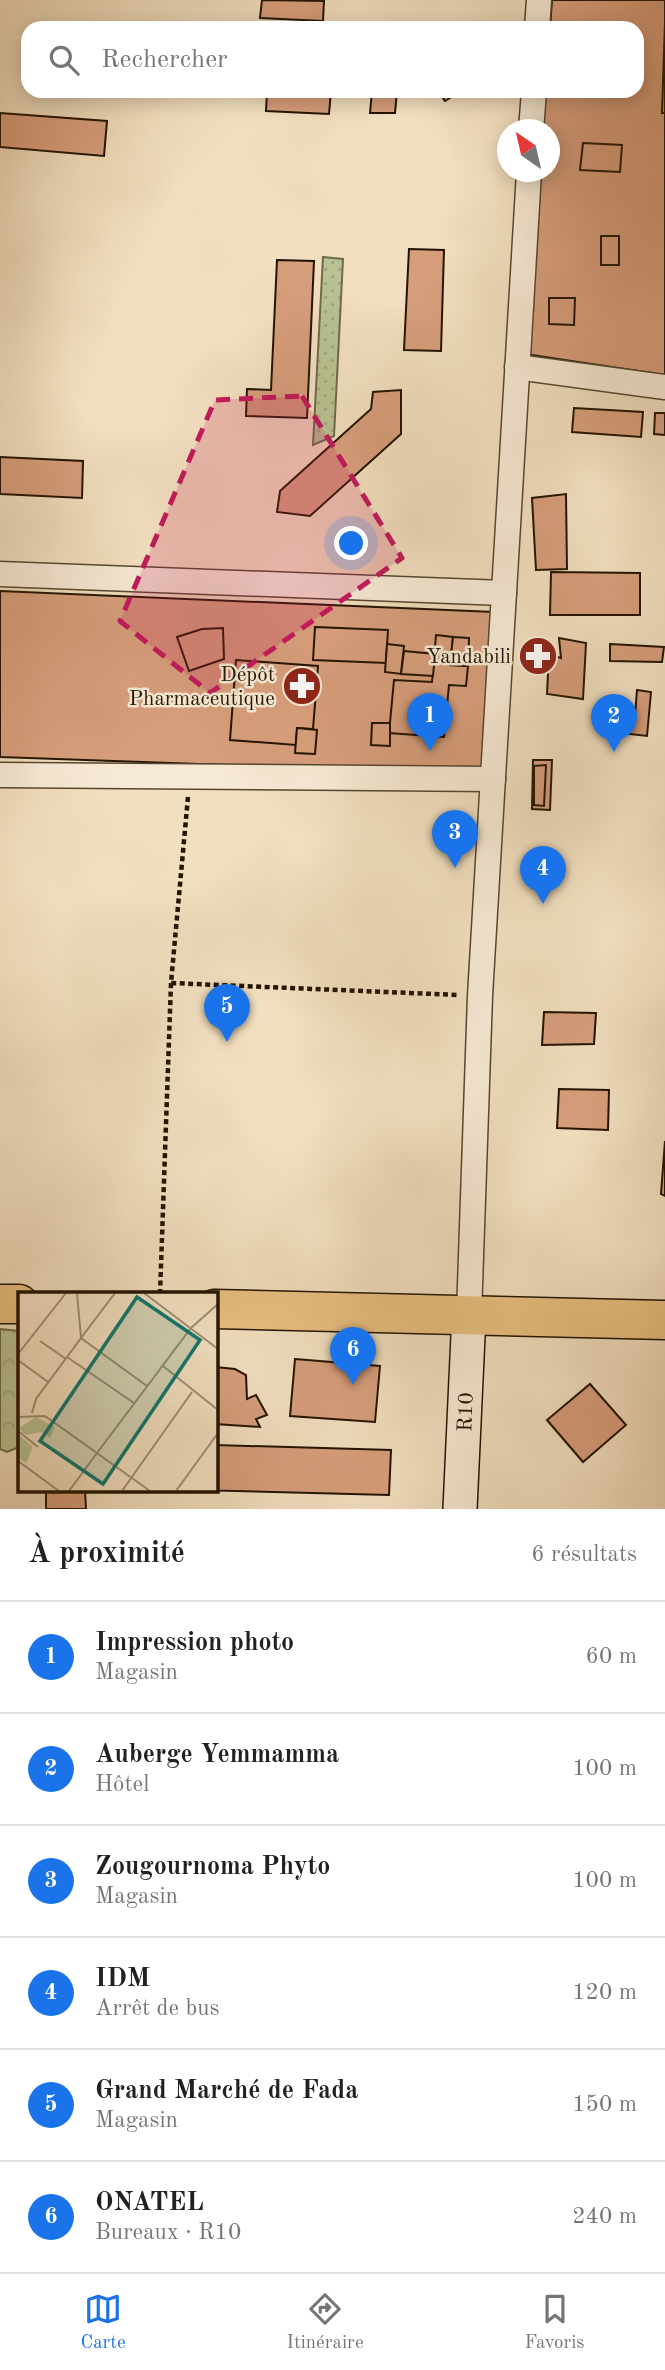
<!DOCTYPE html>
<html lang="fr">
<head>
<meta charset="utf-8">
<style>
  :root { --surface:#fff; --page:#f2f2f2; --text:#202124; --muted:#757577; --line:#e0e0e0; --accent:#1a73e8 }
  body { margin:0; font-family:"Old Standard TT",serif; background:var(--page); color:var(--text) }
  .compass { position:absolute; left:497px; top:119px; width:63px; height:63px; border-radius:50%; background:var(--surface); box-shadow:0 4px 18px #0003; rotate:326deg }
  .you { position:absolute; left:352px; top:544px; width:24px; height:24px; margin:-18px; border:5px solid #fff; border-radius:50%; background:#1a73e8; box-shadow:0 0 0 10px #1a73e833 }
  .badge { display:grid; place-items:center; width:46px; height:46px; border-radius:50%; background:var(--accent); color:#fff; font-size:23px; font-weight:700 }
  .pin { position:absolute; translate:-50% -58px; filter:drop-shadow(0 2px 4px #0008) }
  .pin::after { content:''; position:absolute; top:37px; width:24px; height:21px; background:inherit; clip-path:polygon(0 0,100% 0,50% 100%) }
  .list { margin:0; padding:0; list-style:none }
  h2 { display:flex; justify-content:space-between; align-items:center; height:91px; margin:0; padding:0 28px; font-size:30px }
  h2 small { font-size:23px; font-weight:400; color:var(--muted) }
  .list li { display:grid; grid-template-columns:46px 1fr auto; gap:21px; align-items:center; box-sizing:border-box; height:112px; padding:0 28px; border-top:2px solid var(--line) }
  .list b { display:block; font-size:26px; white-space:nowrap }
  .list p { margin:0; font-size:23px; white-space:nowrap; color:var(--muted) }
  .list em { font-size:23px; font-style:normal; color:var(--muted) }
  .icon { flex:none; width:38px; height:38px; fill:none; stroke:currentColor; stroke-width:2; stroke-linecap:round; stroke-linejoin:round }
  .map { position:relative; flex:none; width:665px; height:1509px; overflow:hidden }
  .search { position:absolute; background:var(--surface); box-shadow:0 4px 18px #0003; left:21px; right:21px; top:21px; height:77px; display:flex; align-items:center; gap:18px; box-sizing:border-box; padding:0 24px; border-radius:21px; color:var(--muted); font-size:26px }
  .sheet { height:763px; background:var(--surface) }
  nav { display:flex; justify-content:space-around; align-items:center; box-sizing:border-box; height:98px; border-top:2px solid var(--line); background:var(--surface); font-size:19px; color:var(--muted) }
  nav a { display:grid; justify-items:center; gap:4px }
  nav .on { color:var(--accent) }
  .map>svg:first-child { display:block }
</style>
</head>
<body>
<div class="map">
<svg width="665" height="1509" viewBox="0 0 665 1509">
  <defs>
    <pattern id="forest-crowns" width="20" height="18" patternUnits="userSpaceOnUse" patternTransform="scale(1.75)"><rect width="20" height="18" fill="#b9c293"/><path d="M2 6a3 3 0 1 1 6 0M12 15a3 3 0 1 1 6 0" fill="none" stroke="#9fa67d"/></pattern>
    <pattern id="garden-dots" width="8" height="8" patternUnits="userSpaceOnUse" patternTransform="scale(1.75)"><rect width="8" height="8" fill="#b9c293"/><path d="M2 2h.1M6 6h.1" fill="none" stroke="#9fa67d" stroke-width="1.8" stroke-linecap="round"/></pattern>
  </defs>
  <rect width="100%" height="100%" fill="#f2dfbf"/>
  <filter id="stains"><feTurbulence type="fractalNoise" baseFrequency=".00286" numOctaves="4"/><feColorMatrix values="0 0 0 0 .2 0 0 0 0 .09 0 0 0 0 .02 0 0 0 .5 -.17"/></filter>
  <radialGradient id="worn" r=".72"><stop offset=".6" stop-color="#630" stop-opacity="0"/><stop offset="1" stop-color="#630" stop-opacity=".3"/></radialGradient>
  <!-- forest -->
  <path fill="url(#forest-crowns)" stroke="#6e6a4a" stroke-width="2" d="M 0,1329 L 19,1331 L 19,1447 L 7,1452 L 0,1449 Z"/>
  <!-- garden -->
  <path fill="url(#garden-dots)" stroke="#6e6a4a" stroke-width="2" d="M 323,257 L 343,259 L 334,436 L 313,445 Z"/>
  <!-- building -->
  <g fill="#d79e7b" stroke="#221300" stroke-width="2">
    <path d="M 262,0 L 324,1 L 323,21 L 260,18 Z"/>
    <path d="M 552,0 L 665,0 L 665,375 L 525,354 L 539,172 L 550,172 L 550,130 L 542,130 L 545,91 L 637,91 L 637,28 L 550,28 Z"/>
    <path d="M 665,23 L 665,113 L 662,113 Z"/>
    <path d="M 267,91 L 331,91 L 329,114 L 266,111 Z"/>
    <path d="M 372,91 L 397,91 L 395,113 L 370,113 Z"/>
    <path d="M 438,91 L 461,91 L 445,101 Z"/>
    <path d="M 0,113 L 107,121 L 104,156 L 0,147 Z"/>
    <path d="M 583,143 L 622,145 L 620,172 L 580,170 Z"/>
    <rect x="601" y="236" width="18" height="29"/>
    <path d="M 409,249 L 444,250 L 441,351 L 404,350 Z"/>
    <path d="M 277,260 L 314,261 L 307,418 L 246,416 L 247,389 L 271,390 Z"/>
    <path d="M 549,298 L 575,298 L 574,325 L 549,324 Z"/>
    <path d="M 401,390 L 401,434 L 310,516 L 277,512 L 280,491 L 371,409 L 373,392 Z"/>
    <path d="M 574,408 L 643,412 L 641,437 L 572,432 Z"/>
    <path d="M 655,413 L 665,413 L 665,435 L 654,434 Z"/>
    <path d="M 0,457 L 83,461 L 82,498 L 0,494 Z"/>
    <path d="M 566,494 L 567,569 L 536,570 L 532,498 Z"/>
    <path d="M 551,572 L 640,573 L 640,615 L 550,615 Z"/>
    <path d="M 0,591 L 494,612 L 483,774 L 0,757 Z"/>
    <path d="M 315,627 L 388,630 L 386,663 L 313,660 Z"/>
    <path d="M 223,628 L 224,659 L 189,671 L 177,637 L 202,629 Z"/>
    <path d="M 436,635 L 453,637 L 450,665 L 468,666 L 466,686 L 449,685 L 444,737 L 389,733 L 394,680 L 432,682 Z"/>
    <path d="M 453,637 L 469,638 L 468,666 L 450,665 Z"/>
    <path d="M 559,638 L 586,643 L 583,699 L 547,694 L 549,654 L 561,658 Z"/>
    <path d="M 387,644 L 404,646 L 401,674 L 385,672 Z"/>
    <path d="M 610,644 L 664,647 L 662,662 L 610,661 Z"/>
    <path d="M 404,651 L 435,654 L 433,676 L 401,674 Z"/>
    <path d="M 236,660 L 318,666 L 313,729 L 297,728 L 296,745 L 230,740 Z"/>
    <path d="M 637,690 L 651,692 L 647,736 L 604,731 L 606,711 L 635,715 Z"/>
    <path d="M 372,723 L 390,723 L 390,746 L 371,745 Z"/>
    <path d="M 297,728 L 317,730 L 315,754 L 295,753 Z"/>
    <path d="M 533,760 L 552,760 L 550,810 L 532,809 Z"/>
    <path d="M 546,765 L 544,806 L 534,805 L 534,766 Z"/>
    <path d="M 544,1012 L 596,1013 L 594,1044 L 542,1045 Z"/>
    <path d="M 559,1089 L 609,1090 L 608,1130 L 557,1128 Z"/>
    <path d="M 665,1141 L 665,1196 L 661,1194 Z"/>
    <path d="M 295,1359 L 380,1366 L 375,1422 L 290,1416 Z"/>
    <path d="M 215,1367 L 235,1369 L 246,1375 L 247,1399 L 256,1395 L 267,1415 L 256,1419 L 260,1427 L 215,1424 Z"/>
    <path d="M 590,1384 L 626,1425 L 583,1462 L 547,1420 Z"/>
    <path d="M 215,1445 L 391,1450 L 389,1495 L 195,1490 L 215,1490 Z"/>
    <path d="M 46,1490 L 85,1490 L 86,1509 L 46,1509 Z"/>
  </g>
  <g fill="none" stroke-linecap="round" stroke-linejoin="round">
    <!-- street casing -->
    <g stroke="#564630" stroke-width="27">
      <g id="street">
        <path d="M 537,28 L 539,0"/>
        <path d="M 531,130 L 534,91"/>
        <path d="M 517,367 L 665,387"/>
        <path d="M 0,574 L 504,593"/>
        <path d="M 0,775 L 493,779"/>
        <path d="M 469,1314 L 480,996 L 529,172"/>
      </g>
    </g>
    <!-- secondary casing -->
    <g stroke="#221300" stroke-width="36">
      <path id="secondary" d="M 460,1509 L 469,1314"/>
    </g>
    <!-- highway casing -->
    <g stroke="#221300" stroke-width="41">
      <g id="highway">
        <path d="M 0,1304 L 19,1304"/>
        <path d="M 215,1309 L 665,1320"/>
      </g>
    </g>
    <!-- path -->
    <g stroke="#221300" stroke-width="4.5" stroke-dasharray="5 3.5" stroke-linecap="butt">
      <path d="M 188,797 L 171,983 L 458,995"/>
      <path d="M 160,1294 L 171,983"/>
    </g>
    <!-- street -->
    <use href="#street" stroke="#f7ead5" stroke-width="24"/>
    <!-- secondary -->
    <use href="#secondary" stroke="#f7ead5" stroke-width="33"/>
    <!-- highway -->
    <use href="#highway" stroke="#e9c080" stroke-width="38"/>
  </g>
  <!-- marked area -->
  <path fill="#c2185b" fill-opacity="0.2" stroke="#c2185b" stroke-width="5" stroke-dasharray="14 9" stroke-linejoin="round" d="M 302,396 L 402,558 L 210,693 L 120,621 L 215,400 Z"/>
  <!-- icons -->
  <defs>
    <g id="pharmacy-disc" transform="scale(2.0125)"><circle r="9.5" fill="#8f2418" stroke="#f7ead5"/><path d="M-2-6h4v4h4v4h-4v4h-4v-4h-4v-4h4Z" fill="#fff"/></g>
  </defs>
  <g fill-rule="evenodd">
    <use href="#pharmacy-disc" x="538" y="656"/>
    <use href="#pharmacy-disc" x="302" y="686"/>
  </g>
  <g text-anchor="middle" stroke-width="5" stroke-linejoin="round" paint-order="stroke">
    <!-- poi labels -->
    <g font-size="21" fill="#221300" stroke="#f7ead5" text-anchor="end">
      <text x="511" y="663">Yandabili</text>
      <text x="275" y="681">Dépôt<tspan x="275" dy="24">Pharmaceutique</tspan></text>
    </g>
    <!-- street labels -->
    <g font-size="21" fill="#221300" stroke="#f7ead5">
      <text transform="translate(465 1412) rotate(-88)" y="7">R10</text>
    </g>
  </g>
  <!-- overview -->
  <g transform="translate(18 1292)">
    <rect width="200" height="200" fill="#f2dfbf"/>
    <path d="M 18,125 L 37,135 L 32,146 L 23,140 L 7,143 L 1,136 Z" fill="#b9c293"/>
    <path d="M 0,142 L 15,155 L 8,171 L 0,165 Z" fill="#b9c293"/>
    <path fill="none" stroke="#9f8d73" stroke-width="2" d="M 97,1 L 63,46 L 129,94M 126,1 L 200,57M 22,49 L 48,67M 0,62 L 48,1M 49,65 L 116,111M 0,68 L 30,90M 145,74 L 200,118M 14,121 L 18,107 L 63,46 L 59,1M 0,125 L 27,124 L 132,199M 0,139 L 20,155M 79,161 L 173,36 L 200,12M 0,169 L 41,199M 51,199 L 79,161M 104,199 L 174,100M 158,199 L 200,141"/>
    <path fill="#0f766e" fill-opacity="0.15" stroke="#0f766e" stroke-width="3.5" d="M 119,5 L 182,48 L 85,192 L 22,149 Z"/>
    <rect width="200" height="200" fill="none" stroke="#221300" stroke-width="3.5"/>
  </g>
  <rect width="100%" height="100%" filter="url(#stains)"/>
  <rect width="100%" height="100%" fill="url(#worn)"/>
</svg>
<svg class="compass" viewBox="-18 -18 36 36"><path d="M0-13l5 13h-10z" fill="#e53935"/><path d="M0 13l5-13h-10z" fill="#757577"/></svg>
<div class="you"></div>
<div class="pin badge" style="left:430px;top:751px">1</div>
<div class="pin badge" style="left:614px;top:752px">2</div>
<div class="pin badge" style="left:455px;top:868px">3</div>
<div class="pin badge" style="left:543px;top:904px">4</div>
<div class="pin badge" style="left:227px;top:1042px">5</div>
<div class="pin badge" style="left:353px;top:1385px">6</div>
<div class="search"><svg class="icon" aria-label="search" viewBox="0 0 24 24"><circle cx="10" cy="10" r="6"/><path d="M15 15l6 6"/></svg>Rechercher</div>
</div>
<section class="sheet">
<h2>À proximité<small>6 résultats</small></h2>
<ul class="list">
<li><span class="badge">1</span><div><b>Impression photo</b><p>Magasin</p></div><em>60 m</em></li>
<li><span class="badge">2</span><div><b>Auberge Yemmamma</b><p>Hôtel</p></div><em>100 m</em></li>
<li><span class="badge">3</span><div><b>Zougournoma Phyto</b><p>Magasin</p></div><em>100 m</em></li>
<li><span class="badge">4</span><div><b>IDM</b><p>Arrêt de bus</p></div><em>120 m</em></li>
<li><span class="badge">5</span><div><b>Grand Marché de Fada</b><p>Magasin</p></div><em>150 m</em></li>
<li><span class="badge">6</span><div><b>ONATEL</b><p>Bureaux · R10</p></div><em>240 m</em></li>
</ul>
</section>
<nav>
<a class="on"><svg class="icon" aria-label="map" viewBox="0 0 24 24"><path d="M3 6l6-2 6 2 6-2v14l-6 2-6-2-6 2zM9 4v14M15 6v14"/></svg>Carte</a>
<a><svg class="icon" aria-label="directions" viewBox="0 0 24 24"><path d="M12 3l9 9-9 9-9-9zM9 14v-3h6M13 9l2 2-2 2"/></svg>Itinéraire</a>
<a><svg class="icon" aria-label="saved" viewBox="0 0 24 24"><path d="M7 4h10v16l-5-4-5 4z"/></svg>Favoris</a>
</nav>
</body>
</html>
